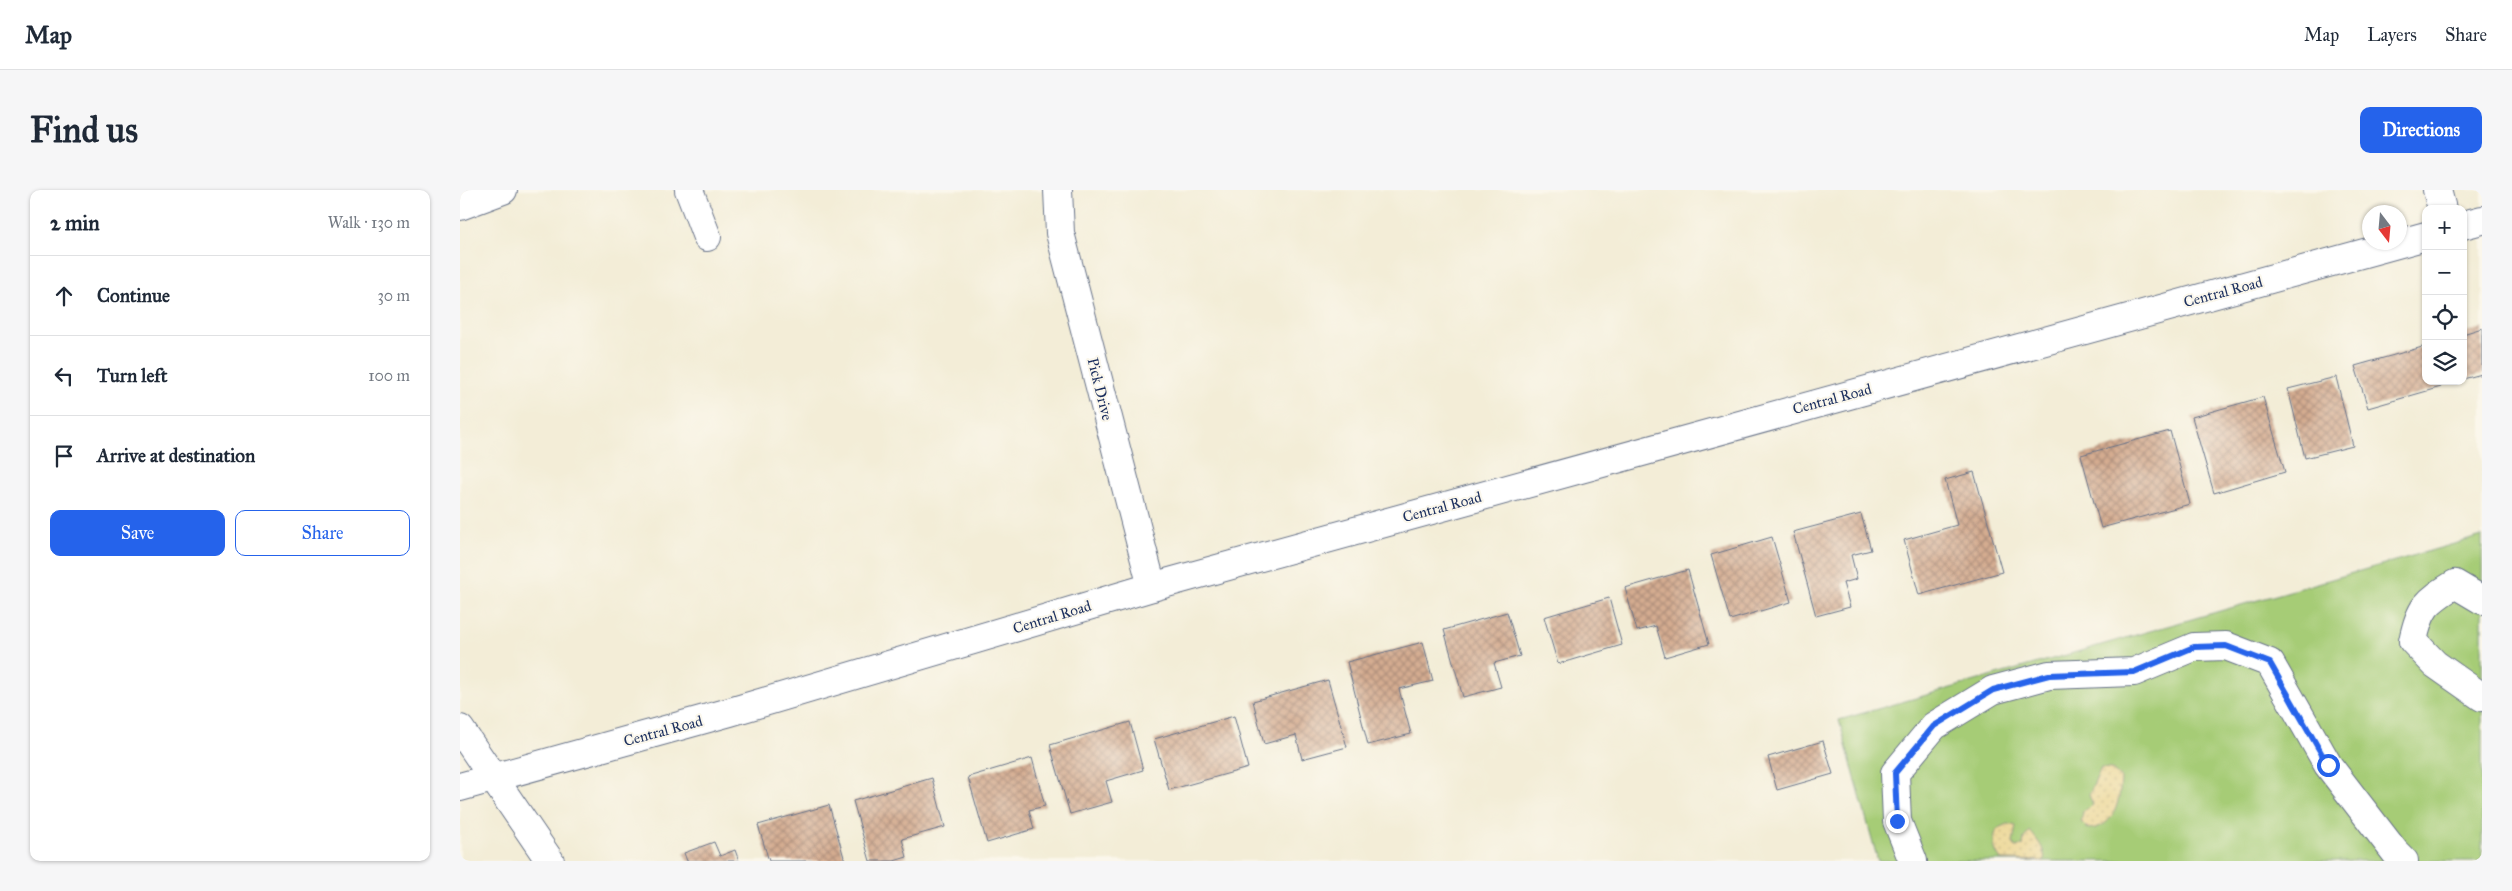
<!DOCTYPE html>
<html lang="en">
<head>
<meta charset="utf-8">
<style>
  :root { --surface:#fff; --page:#f6f6f7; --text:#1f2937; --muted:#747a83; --line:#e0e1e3; --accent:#2563eb }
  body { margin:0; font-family:"IM FELL Great Primer",serif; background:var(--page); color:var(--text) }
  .controls { position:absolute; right:15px; top:15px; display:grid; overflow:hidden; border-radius:10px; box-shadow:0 1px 4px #0004 }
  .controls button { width:45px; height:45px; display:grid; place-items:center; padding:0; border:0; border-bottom:1px solid var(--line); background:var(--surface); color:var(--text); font:25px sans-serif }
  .compass { position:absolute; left:1902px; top:15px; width:45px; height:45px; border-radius:50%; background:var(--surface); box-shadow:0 1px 4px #0004; rotate:164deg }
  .stop { position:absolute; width:15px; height:15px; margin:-11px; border:4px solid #2563eb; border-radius:50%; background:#fff }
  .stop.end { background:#2563eb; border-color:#fff; box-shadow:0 1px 5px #0008 }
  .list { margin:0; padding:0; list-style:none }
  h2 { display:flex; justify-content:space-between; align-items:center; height:65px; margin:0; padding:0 20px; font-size:21px }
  h2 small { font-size:16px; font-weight:400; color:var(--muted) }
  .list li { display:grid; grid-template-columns:32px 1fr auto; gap:15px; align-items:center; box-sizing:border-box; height:80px; padding:0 20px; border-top:1px solid var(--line) }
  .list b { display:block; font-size:19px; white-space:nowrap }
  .list em { font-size:16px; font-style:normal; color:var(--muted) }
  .actions { display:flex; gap:10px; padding:15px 20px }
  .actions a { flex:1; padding:11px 0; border:1px solid var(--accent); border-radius:10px; text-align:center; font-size:18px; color:var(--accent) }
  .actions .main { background:var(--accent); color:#fff }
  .icon { flex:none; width:28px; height:28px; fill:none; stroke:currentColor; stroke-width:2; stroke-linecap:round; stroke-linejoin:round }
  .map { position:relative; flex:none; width:2022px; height:671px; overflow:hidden; border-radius:10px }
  header { display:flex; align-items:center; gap:30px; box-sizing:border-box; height:70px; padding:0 25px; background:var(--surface); border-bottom:1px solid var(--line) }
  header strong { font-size:24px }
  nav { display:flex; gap:28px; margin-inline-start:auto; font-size:18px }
  .intro { display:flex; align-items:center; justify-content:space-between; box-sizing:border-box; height:120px; padding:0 30px }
  h1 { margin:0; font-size:35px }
  .button { padding:12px 22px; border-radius:10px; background:var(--accent); color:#fff; font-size:18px; font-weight:700 }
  main { display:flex; gap:30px; padding:0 30px }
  aside { flex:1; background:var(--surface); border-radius:10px; box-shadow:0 1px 4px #0004 }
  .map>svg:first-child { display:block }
</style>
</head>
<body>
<header>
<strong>Map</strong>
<nav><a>Map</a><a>Layers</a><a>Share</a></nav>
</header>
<div class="intro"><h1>Find us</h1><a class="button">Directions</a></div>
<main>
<aside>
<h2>2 min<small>Walk · 130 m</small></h2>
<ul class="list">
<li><svg class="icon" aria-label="ahead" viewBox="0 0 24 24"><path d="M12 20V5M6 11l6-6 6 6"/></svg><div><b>Continue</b></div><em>30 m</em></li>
<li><svg class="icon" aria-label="left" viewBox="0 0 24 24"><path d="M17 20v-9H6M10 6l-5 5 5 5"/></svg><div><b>Turn left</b></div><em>100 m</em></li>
<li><svg class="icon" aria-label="arrive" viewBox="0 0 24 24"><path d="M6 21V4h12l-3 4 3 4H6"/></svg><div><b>Arrive at destination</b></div></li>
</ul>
<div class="actions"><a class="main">Save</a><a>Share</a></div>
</aside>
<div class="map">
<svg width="2022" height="671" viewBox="0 0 2022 671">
  <defs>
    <pattern id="sand-dots" width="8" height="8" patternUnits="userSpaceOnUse" patternTransform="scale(1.25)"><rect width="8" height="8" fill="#eeda9e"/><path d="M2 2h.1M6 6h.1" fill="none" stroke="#ccbb8a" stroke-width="1.8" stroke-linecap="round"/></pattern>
    <pattern id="building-cross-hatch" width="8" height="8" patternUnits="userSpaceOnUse" patternTransform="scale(1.25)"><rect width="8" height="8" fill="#d4ac90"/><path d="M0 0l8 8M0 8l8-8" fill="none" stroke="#ab8c79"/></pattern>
  </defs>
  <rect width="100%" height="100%" fill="#fbf7ec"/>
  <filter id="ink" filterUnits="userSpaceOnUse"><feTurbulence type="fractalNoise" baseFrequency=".02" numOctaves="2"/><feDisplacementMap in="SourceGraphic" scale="10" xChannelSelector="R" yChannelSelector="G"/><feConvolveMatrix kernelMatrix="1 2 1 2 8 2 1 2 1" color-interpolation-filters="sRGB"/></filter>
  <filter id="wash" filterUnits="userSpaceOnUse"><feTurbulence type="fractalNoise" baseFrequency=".0096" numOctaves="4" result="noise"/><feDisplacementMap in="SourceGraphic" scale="20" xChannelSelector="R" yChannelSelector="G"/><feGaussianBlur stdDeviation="1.12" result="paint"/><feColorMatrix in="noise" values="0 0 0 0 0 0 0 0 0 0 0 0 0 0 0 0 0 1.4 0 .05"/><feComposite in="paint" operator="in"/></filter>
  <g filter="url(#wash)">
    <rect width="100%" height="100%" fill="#f3edd7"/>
    <!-- grass -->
    <path fill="#a6cc76" stroke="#607e6a" d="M 2022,346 L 2022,671 L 1418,671 L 1379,530 Z"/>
    <!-- sand -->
    <g fill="url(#sand-dots)" stroke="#84847e">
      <path d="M 1641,578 L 1651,579 L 1661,588 C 1660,611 1655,638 1628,639 L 1621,632 L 1623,621 L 1633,615 L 1629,605 Z"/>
      <path d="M 1548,634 L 1556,636 L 1553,652 L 1555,657 L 1563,656 L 1564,648 L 1570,641 C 1576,649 1587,660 1584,671 L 1541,670 C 1533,659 1532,651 1537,639 Z"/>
    </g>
    <g id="blocks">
      <!-- building -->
      <g fill="url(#building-cross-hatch)">
        <path d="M 2022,138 L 2022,184 L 2003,189 L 2003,144 Z"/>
        <path d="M 1966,156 L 1966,191 L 1980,191 L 1981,197 L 1908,218 L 1895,176 Z"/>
        <path d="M 1876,187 L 1893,256 L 1845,268 L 1828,199 Z"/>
        <path d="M 1803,207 L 1825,282 L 1754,303 L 1732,227 Z"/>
        <path d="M 1710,241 L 1730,314 L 1641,338 L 1621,265 Z"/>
        <path d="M 1514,282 L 1542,382 L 1459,405 L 1444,350 L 1497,335 L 1485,290 Z"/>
        <path d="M 1401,324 L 1411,360 L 1391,365 L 1397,389 L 1383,393 L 1390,417 L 1356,426 L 1333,342 Z"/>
        <path d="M 1312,347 L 1331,412 L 1270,430 L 1251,365 Z"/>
        <path d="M 1228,380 L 1249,454 L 1205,467 L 1196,436 L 1177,441 L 1165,398 Z"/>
        <path d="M 1149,408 L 1162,455 L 1098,474 L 1084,427 Z"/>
        <path d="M 1047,422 L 1060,466 L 1034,473 L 1041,497 L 1003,507 L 984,440 Z"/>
        <path d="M 963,452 L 973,491 L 939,499 L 951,544 L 908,555 L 887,472 Z"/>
        <path d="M 868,490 L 887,557 L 842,569 L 836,545 L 804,554 L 793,511 Z"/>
        <path d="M 774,526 L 788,578 L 709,600 L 694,549 Z"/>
        <path d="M 670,532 L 683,580 L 646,591 L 652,612 L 610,624 L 590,555 Z"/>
        <path d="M 1363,551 L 1373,584 L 1317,600 L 1308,567 Z"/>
        <path d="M 572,568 L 585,616 L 569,620 L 574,639 L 527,653 L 508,587 Z"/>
        <path d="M 472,588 L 485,637 L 442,649 L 447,667 L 434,671 L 410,671 L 393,611 Z"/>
        <path d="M 369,615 L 385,671 L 309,671 L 298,635 Z"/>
        <path d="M 254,652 L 260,666 L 275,660 L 279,671 L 227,671 L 224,663 Z"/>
      </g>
    </g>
  </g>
  <g filter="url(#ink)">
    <use href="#blocks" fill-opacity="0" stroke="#677288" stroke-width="1"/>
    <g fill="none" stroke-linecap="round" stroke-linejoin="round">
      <!-- minor casing -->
      <g stroke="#677288" stroke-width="30">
        <g id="minor">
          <path d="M 229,0 L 247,47"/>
          <path d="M 598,0 L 600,43 L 692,397"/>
          <path d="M 1977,0 L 1982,19"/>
          <path d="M 0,16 L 43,0"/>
          <path d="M 2022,410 L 1995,394 C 1966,412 1960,417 1953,451 L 1975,474 L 2022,507"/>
          <path d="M 1453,671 L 1437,631 L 1435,583 L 1474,536 L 1533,500 L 1589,485 L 1674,482 L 1734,457 L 1766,456 L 1810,473 L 1868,575 L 1935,662 L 1944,671"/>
        </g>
      </g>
      <!-- major casing -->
      <g stroke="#677288" stroke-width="30">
        <g id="major">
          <path d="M 2003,35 L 2022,30"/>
          <path d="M 0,539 L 90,671"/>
          <path d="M 0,597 L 270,522 L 692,397 L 1966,46"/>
        </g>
      </g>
      <!-- minor -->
      <use href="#minor" stroke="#fff" stroke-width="28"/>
      <!-- major -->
      <use href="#major" stroke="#fff" stroke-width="28"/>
    </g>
  </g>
  <g fill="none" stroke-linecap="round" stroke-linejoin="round" filter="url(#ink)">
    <!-- route -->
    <path stroke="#2563eb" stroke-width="6" d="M 1437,631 L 1435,583 L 1474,536 L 1533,500 L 1589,485 L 1674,482 L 1734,457 L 1766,456 L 1810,473 L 1868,575"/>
  </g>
  <g text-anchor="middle" stroke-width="4" stroke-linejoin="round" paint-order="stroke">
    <!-- street labels -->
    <g font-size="15" fill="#1b2f5e" stroke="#fbf7ec">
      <text transform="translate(1763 102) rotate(-15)" y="5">Central Road</text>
      <text transform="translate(640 199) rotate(76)" y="5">Pick Drive</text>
      <text transform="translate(1372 209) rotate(-15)" y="5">Central Road</text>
      <text transform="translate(982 317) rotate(-15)" y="5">Central Road</text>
      <text transform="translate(592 427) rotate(-17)" y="5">Central Road</text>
      <text transform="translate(203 541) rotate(-15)" y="5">Central Road</text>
    </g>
  </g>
</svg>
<div class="controls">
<button>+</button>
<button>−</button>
<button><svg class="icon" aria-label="locate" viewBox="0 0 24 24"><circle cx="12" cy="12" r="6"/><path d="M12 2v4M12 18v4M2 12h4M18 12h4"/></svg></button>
<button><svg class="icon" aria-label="layers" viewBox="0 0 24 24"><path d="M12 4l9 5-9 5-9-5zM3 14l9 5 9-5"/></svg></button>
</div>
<svg class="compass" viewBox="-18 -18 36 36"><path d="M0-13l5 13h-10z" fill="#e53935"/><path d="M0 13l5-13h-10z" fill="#747a83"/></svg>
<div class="stop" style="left:1868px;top:575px"></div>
<div class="stop end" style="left:1437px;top:631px"></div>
</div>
</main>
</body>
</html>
